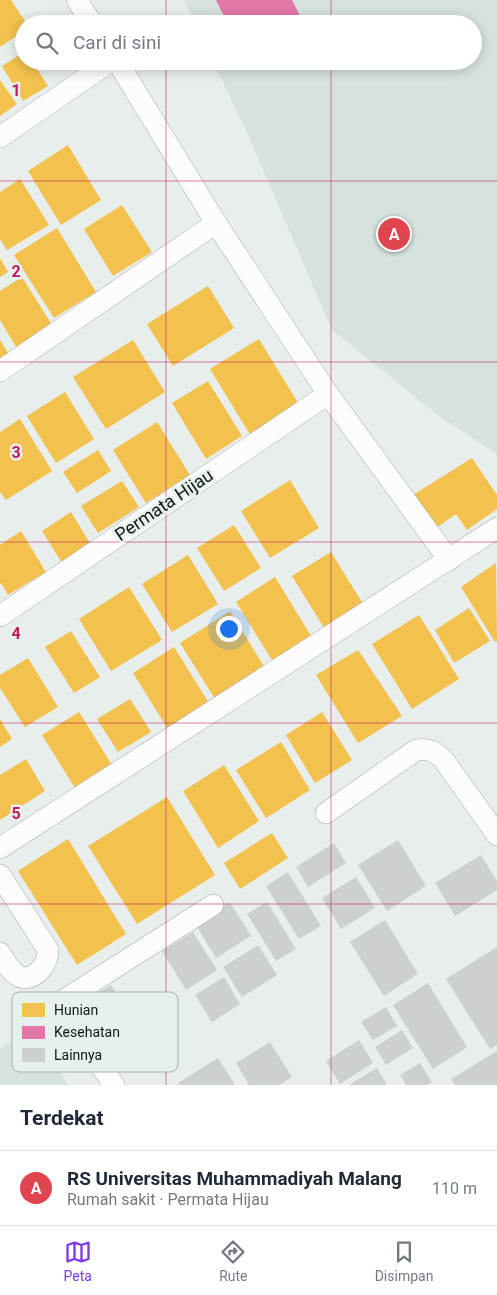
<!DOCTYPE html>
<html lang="id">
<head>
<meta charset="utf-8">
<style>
  :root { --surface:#fff; --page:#f6f6f7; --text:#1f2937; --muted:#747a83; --line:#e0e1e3; --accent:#7c3aed }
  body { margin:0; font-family:Roboto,sans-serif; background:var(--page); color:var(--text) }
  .you { position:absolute; left:228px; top:628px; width:18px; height:18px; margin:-12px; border:4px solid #fff; border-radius:50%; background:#1a73e8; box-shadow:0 0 0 8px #1a73e833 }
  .badge { display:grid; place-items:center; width:32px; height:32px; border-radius:50%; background:var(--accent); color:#fff; font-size:16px; font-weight:700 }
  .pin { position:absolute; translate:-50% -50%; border:2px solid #fff; box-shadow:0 1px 5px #0006 }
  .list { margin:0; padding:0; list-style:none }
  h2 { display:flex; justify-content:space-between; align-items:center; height:65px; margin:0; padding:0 20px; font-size:21px }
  h2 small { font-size:16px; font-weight:400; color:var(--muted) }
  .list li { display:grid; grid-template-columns:32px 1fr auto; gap:15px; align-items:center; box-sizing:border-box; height:75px; padding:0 20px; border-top:1px solid var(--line) }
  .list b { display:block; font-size:19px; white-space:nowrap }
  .list p { margin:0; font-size:16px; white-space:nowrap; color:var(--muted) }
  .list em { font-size:16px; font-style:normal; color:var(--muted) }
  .icon { flex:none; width:28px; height:28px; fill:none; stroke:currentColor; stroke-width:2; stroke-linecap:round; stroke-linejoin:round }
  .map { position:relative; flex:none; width:497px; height:1085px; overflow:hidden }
  .search { position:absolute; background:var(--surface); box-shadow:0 2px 12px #0003; left:15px; right:15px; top:15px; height:55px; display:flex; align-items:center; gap:12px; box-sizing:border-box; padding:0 18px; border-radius:28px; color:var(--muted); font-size:19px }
  .sheet { height:140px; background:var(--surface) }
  nav { display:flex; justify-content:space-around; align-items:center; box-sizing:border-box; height:70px; border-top:1px solid var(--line); background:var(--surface); font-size:14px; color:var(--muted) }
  nav a { display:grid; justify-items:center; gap:2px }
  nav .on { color:var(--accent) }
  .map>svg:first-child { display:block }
</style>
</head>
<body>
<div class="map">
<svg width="497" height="1085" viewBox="0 0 497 1085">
  <rect width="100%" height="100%" fill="#e8eeec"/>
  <!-- built -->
  <g fill="#d6e2de">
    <path d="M 184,0 L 497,0 L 497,454 L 435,413 L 332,330 L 249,137 L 213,61 L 473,61 L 473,24 L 195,24 Z"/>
    <path d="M 34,1028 L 68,1085 L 0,1085 L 0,1048 Z"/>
  </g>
  <!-- homes -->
  <g fill="#f2c14e">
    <path d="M 0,0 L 11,0 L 27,24 L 24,24 L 24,31 L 0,47 Z"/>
    <path d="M 24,52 L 24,61 L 32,61 L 48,86 L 23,101 L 2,66 Z"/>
    <path d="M 0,80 L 17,104 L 0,116 Z"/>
    <path d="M 68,145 L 101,200 L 61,225 L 28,171 Z"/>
    <path d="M 20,179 L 49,225 L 7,250 L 0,239 L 0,192 Z"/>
    <path d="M 122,205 L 152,252 L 113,276 L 84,229 Z"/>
    <path d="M 57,228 L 96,292 L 54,318 L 14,255 Z"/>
    <path d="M 0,258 L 8,272 L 0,277 Z"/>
    <path d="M 22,277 L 52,325 L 16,347 L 0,320 L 0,291 Z"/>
    <path d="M 208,286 L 234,328 L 173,366 L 147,324 Z"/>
    <path d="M 259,339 L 300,406 L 251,436 L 210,369 Z"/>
    <path d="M 0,340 L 8,353 L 0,359 Z"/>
    <path d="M 133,340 L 165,392 L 106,429 L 73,377 Z"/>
    <path d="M 208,381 L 242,436 L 206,459 L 172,403 Z"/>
    <path d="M 65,392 L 94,439 L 56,463 L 27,416 Z"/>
    <path d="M 20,419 L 52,471 L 6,500 L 0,492 L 0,432 Z"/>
    <path d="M 157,422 L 190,475 L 146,503 L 113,450 Z"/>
    <path d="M 98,450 L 111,471 L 77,493 L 63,472 Z"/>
    <path d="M 472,458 L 497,495 L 497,509 L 467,530 L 456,514 L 436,528 L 413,495 Z"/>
    <path d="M 290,480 L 319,528 L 270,558 L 241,511 Z"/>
    <path d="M 122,481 L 139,507 L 98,533 L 81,506 Z"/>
    <path d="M 71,512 L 93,548 L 64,566 L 42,531 Z"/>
    <path d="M 234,525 L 261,568 L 224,591 L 197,548 Z"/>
    <path d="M 21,531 L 46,572 L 8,595 L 0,582 L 0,545 Z"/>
    <path d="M 331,552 L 365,607 L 326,631 L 292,576 Z"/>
    <path d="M 188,555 L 218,604 L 172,632 L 142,584 Z"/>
    <path d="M 496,563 L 497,641 L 495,642 L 461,587 Z"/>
    <path d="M 275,577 L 311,636 L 272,660 L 236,602 Z"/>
    <path d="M 129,587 L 162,640 L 111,671 L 79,619 Z"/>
    <path d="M 469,608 L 490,641 L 454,663 L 435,630 Z"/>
    <path d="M 230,611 L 265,668 L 215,699 L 180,643 Z"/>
    <path d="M 419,615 L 459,679 L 412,709 L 372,644 Z"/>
    <path d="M 71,631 L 100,677 L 74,693 L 45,647 Z"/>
    <path d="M 174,647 L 212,708 L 171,734 L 133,673 Z"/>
    <path d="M 358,650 L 402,716 L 358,743 L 316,675 Z"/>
    <path d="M 28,658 L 58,707 L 25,727 L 0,688 L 0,675 Z"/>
    <path d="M 130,699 L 151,732 L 118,752 L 97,719 Z"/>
    <path d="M 79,712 L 112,765 L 75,788 L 42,735 Z"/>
    <path d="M 322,712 L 352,760 L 315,783 L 286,735 Z"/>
    <path d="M 0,719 L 12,739 L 0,747 Z"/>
    <path d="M 281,742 L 310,790 L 266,818 L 236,770 Z"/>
    <path d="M 26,759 L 45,791 L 0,820 L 0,775 Z"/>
    <path d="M 224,765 L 259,821 L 218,848 L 183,791 Z"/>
    <path d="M 167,797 L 215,875 L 137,924 L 88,846 Z"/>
    <path d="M 272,833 L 288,858 L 240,889 L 224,863 Z"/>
    <path d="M 68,839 L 126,934 L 77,965 L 18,871 Z"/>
  </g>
  <!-- health -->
  <path fill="#e377a8" d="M 216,0 L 292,0 L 301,18 L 289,24 L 228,24 Z"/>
  <!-- building -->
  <g fill="#ccd1cf">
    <path d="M 398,840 L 426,886 L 387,911 L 358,865 Z"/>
    <path d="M 334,843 L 346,863 L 308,887 L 296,867 Z"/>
    <path d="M 481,855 L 497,881 L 497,890 L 455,916 L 435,883 Z"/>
    <path d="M 288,872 L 321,926 L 299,939 L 266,886 Z"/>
    <path d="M 356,877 L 375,908 L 341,929 L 322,898 Z"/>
    <path d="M 230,902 L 251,936 L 216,958 L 195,924 Z"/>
    <path d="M 267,902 L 296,949 L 276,961 L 247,914 Z"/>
    <path d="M 385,920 L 418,974 L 384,996 L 350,942 Z"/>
    <path d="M 193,932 L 217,970 L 186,990 L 162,951 Z"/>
    <path d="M 258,945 L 277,975 L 242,997 L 223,967 Z"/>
    <path d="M 497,947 L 497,1045 L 490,1049 L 446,979 Z"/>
    <path d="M 224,977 L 240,1004 L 212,1022 L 195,995 Z"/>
    <path d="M 428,983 L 467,1047 L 433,1069 L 393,1005 Z"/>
    <path d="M 111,985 L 148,1044 L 109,1069 L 72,1009 Z"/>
    <path d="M 386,1007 L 397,1026 L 373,1040 L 361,1022 Z"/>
    <path d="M 402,1030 L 413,1048 L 386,1065 L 375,1047 Z"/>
    <path d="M 359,1040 L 373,1063 L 340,1084 L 326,1061 Z"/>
    <path d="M 270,1042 L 292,1077 L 279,1085 L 249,1085 L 236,1063 Z"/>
    <path d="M 497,1051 L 497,1085 L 455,1085 L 451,1079 Z"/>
    <path d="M 218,1058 L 235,1085 L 179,1085 L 178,1083 Z"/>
    <path d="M 420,1063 L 432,1082 L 427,1085 L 406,1085 L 400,1075 Z"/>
    <path d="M 377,1068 L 387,1085 L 349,1085 Z"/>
  </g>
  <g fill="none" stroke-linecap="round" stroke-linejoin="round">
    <!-- minor casing -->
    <g stroke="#a5aaa8" stroke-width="22">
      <g id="minor">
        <path d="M 77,0 L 92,24"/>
        <path d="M 117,61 L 216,223 L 328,394 L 449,560"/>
        <path d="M 0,137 L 111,61"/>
        <path d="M 0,371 L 216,223"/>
        <path d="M 0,616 L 328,394"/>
        <path d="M 326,813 L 416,750 C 428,748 434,751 443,759 L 497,835"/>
        <path d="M 0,848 L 497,528"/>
        <path d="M 0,875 L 48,950 C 49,965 32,985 17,975 C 9,970 5,961 0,953"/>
        <path d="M 114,1085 L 62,1010 L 62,1004 L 64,1000 L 213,905"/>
      </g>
    </g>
    <!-- minor -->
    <use href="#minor" stroke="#fcfcfc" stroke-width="21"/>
  </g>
  <!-- grid -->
  <path fill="none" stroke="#c2185b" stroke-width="1" stroke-opacity="0.55" d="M 166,0 L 166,24M 331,0 L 331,24M 166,61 L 166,1085M 331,61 L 331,1085M 0,181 L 497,181M 0,362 L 497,362M 0,542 L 497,542M 0,723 L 497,723M 0,904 L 497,904"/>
  <g text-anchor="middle" stroke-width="5" stroke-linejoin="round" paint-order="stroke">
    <!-- street labels -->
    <g font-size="18" fill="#121615" stroke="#e6f0ed">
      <text transform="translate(164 505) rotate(-34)" y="6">Permata Hijau</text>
    </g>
  </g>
  <!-- legend -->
  <rect x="12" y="992" width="166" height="80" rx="8" fill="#e6f0ed" stroke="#a6afac" stroke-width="1"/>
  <rect x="22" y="1003" width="23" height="14" fill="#f2c14e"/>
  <rect x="22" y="1026" width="23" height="13" fill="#e377a8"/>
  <rect x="22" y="1048" width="23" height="14" fill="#ccd1cf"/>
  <g font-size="14" fill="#121615">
    <text x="54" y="1015">Hunian</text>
    <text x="54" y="1037">Kesehatan</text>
    <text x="54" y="1060">Lainnya</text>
  </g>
  <g font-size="16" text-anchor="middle" font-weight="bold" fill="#c2185b" stroke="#e6f0ed" stroke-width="5" stroke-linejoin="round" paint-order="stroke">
    <text x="16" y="96">1</text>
    <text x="16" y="277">2</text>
    <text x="16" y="458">3</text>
    <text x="16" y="639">4</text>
    <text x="16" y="819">5</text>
  </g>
</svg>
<div class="you"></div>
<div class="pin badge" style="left:394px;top:234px;background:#e0444e">A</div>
<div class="search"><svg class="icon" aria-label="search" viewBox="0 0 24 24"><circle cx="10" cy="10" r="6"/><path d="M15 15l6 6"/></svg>Cari di sini</div>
</div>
<section class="sheet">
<h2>Terdekat<small></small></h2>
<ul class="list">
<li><span class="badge" style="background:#e0444e">A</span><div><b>RS Universitas Muhammadiyah Malang</b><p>Rumah sakit · Permata Hijau</p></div><em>110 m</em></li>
</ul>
</section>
<nav>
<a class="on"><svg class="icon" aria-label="map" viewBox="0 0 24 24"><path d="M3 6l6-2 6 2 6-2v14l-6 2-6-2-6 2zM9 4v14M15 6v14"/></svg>Peta</a>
<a><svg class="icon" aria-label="directions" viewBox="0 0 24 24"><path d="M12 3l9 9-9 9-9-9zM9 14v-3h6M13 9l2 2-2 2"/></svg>Rute</a>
<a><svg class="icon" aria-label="saved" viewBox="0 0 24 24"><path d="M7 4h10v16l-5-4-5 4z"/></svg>Disimpan</a>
</nav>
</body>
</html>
